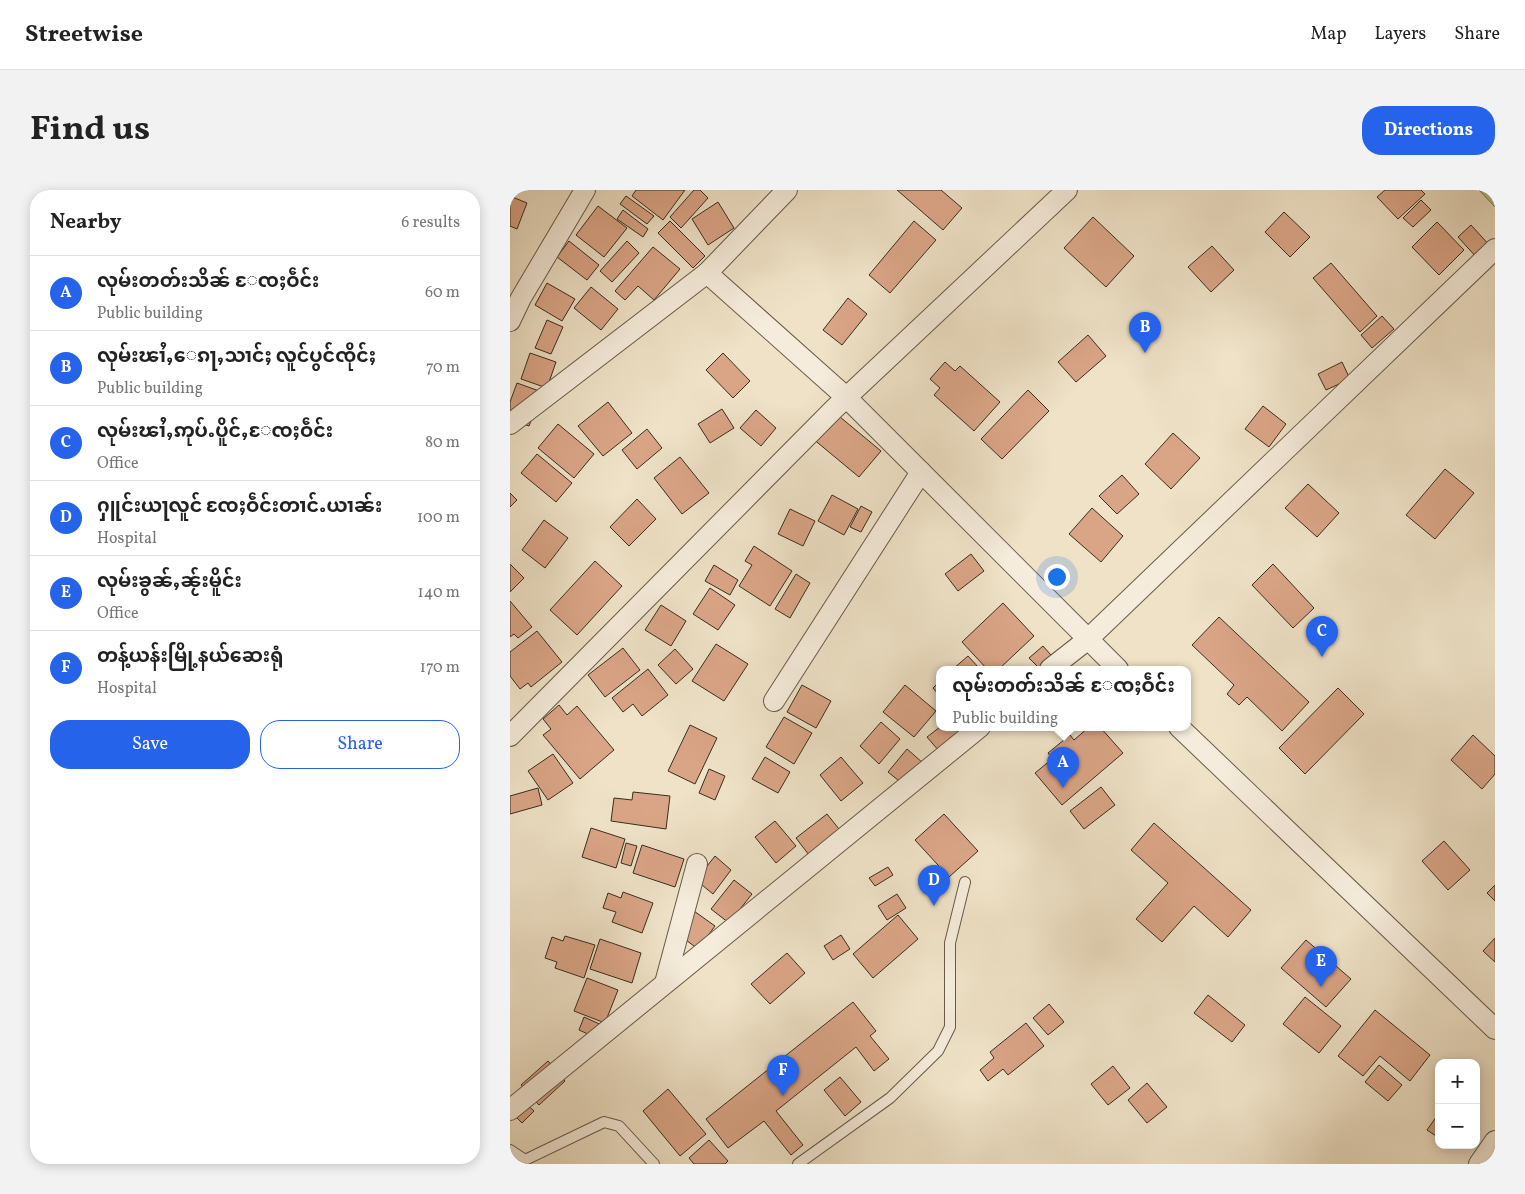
<!DOCTYPE html>
<html lang="en">
<head>
<meta charset="utf-8">
<style>
  :root { --surface:#fff; --page:#f2f2f2; --text:#222; --muted:#767676; --line:#e0e0e0; --accent:#2563eb }
  body { margin:0; font-family:Vollkorn,"Noto Sans Myanmar",serif; background:var(--page); color:var(--text) }
  .controls { position:absolute; right:15px; bottom:15px; display:grid; overflow:hidden; border-radius:10px; box-shadow:0 2px 12px #0003 }
  .controls button { width:45px; height:45px; display:grid; place-items:center; padding:0; border:0; border-bottom:1px solid var(--line); background:var(--surface); color:var(--text); font:25px sans-serif }
  .you { position:absolute; left:546px; top:386px; width:18px; height:18px; margin:-12px; border:4px solid #fff; border-radius:50%; background:#1a73e8; box-shadow:0 0 0 8px #1a73e833 }
  .badge { display:grid; place-items:center; width:32px; height:32px; border-radius:50%; background:var(--accent); color:#fff; font-size:16px; font-weight:700 }
  .pin { position:absolute; translate:-50% -41px; filter:drop-shadow(0 1px 2px #0008) }
  .pin::after { content:''; position:absolute; top:26px; width:18px; height:15px; background:inherit; clip-path:polygon(0 0,100% 0,50% 100%) }
  .popup { position:absolute; left:426px; top:476px; width:255px; height:65px; box-sizing:border-box; display:grid; place-content:center; border-radius:10px; background:var(--surface); filter:drop-shadow(0 1px 4px #0005); font-size:16px; white-space:nowrap; color:var(--muted) }
  .popup b { font-size:19px; color:var(--text) }
  .popup::after { content:''; position:absolute; left:50%; top:100%; margin-left:-10px; border:10px solid transparent; border-top-color:var(--surface) }
  .list { margin:0; padding:0; list-style:none }
  h2 { display:flex; justify-content:space-between; align-items:center; height:65px; margin:0; padding:0 20px; font-size:21px }
  h2 small { font-size:16px; font-weight:400; color:var(--muted) }
  .list li { display:grid; grid-template-columns:32px 1fr auto; gap:15px; align-items:center; box-sizing:border-box; height:75px; padding:0 20px; border-top:1px solid var(--line) }
  .list b { display:block; font-size:19px; white-space:nowrap }
  .list p { margin:0; font-size:16px; white-space:nowrap; color:var(--muted) }
  .list em { font-size:16px; font-style:normal; color:var(--muted) }
  .actions { display:flex; gap:10px; padding:15px 20px }
  .actions a { flex:1; padding:11px 0; border:1px solid var(--accent); border-radius:20px; text-align:center; font-size:18px; color:var(--accent) }
  .actions .main { background:var(--accent); color:#fff }
  .map { position:relative; flex:none; width:985px; height:974px; overflow:hidden; border-radius:20px }
  header { display:flex; align-items:center; gap:30px; box-sizing:border-box; height:70px; padding:0 25px; background:var(--surface); border-bottom:1px solid var(--line) }
  header strong { font-size:24px }
  nav { display:flex; gap:28px; margin-inline-start:auto; font-size:18px }
  .intro { display:flex; align-items:center; justify-content:space-between; box-sizing:border-box; height:120px; padding:0 30px }
  h1 { margin:0; font-size:35px }
  .button { padding:12px 22px; border-radius:20px; background:var(--accent); color:#fff; font-size:18px; font-weight:700 }
  main { display:flex; gap:30px; padding:0 30px }
  aside { flex:1; background:var(--surface); border-radius:20px; box-shadow:0 2px 12px #0003 }
  .map>svg:first-child { display:block }
</style>
</head>
<body>
<header>
<strong>Streetwise</strong>
<nav><a>Map</a><a>Layers</a><a>Share</a></nav>
</header>
<div class="intro"><h1>Find us</h1><a class="button">Directions</a></div>
<main>
<aside>
<h2>Nearby<small>6 results</small></h2>
<ul class="list">
<li><span class="badge">A</span><div><b>လုမ်းတတ်းသိၼ် ႄၸႈဝဵင်း</b><p>Public building</p></div><em>60 m</em></li>
<li><span class="badge">B</span><div><b>လုမ်းၽၢႆႇေၵႃႇသၢင်ႈ လူင်ပွင်ၸိုင်ႈ</b><p>Public building</p></div><em>70 m</em></li>
<li><span class="badge">C</span><div><b>လုမ်းၽၢႆႇဢုပ်ႉပိူင်ႇႄၸႈဝဵင်း</b><p>Office</p></div><em>80 m</em></li>
<li><span class="badge">D</span><div><b>ႁူင်းယႃလူင် ၸႄႈဝဵင်းတၢင်ႉယၢၼ်း</b><p>Hospital</p></div><em>100 m</em></li>
<li><span class="badge">E</span><div><b>လုမ်းၶွၼ်ႇၼႂ်းမိူင်း</b><p>Office</p></div><em>140 m</em></li>
<li><span class="badge">F</span><div><b>တန့်ယန်းမြို့နယ်ဆေးရုံ</b><p>Hospital</p></div><em>170 m</em></li>
</ul>
<div class="actions"><a class="main">Save</a><a>Share</a></div>
</aside>
<div class="map">
<svg width="985" height="974" viewBox="0 0 985 974">
  <rect width="100%" height="100%" fill="#efe2c7"/>
  <filter id="stains"><feTurbulence type="fractalNoise" baseFrequency=".004" numOctaves="4"/><feColorMatrix values="0 0 0 0 .2 0 0 0 0 .09 0 0 0 0 .02 0 0 0 .5 -.17"/></filter>
  <radialGradient id="worn" r=".72"><stop offset=".6" stop-color="#630" stop-opacity="0"/><stop offset="1" stop-color="#630" stop-opacity=".3"/></radialGradient>
  <!-- green -->
  <path fill="#b7c497" stroke="#79785b" d="M 969,0 L 985,0 L 985,17 Z"/>
  <!-- building -->
  <g fill="#daa587" stroke="#3b2d1f">
    <path d="M 126,0 L 175,0 L 153,30 L 122,6 Z"/>
    <path d="M 184,0 L 190,0 L 198,8 L 171,38 L 160,27 Z"/>
    <path d="M 387,0 L 431,0 L 452,18 L 433,40 Z"/>
    <path d="M 875,0 L 911,0 L 915,4 L 888,29 L 867,7 Z"/>
    <path d="M 0,6 L 17,13 L 7,39 L 0,36 Z"/>
    <path d="M 116,6 L 144,26 L 137,34 L 110,14 Z"/>
    <path d="M 911,10 L 921,20 L 903,37 L 893,28 Z"/>
    <path d="M 208,12 L 224,38 L 198,55 L 182,29 Z"/>
    <path d="M 88,16 L 117,38 L 94,67 L 66,45 Z"/>
    <path d="M 113,20 L 138,39 L 133,47 L 107,29 Z"/>
    <path d="M 774,22 L 800,47 L 780,67 L 755,42 Z"/>
    <path d="M 583,27 L 624,66 L 596,97 L 554,58 Z"/>
    <path d="M 160,31 L 195,66 L 183,78 L 148,43 Z"/>
    <path d="M 404,31 L 426,50 L 380,103 L 359,85 Z"/>
    <path d="M 927,32 L 954,60 L 929,85 L 902,57 Z"/>
    <path d="M 961,35 L 981,57 L 968,69 L 948,47 Z"/>
    <path d="M 59,51 L 89,75 L 77,90 L 47,67 Z"/>
    <path d="M 117,51 L 129,63 L 102,92 L 90,81 Z"/>
    <path d="M 702,56 L 724,80 L 701,102 L 678,77 Z"/>
    <path d="M 143,57 L 170,79 L 144,110 L 128,96 L 115,110 L 105,101 Z"/>
    <path d="M 821,73 L 867,126 L 850,142 L 803,88 Z"/>
    <path d="M 37,93 L 65,109 L 52,131 L 25,115 Z"/>
    <path d="M 81,97 L 108,119 L 91,140 L 64,118 Z"/>
    <path d="M 338,108 L 357,124 L 332,155 L 313,140 Z"/>
    <path d="M 872,126 L 884,139 L 862,158 L 851,145 Z"/>
    <path d="M 37,130 L 53,137 L 41,164 L 25,158 Z"/>
    <path d="M 578,145 L 596,166 L 566,192 L 548,172 Z"/>
    <path d="M 20,163 L 46,172 L 37,198 L 11,189 Z"/>
    <path d="M 213,163 L 240,191 L 223,208 L 196,180 Z"/>
    <path d="M 435,172 L 445,181 L 450,176 L 490,212 L 464,241 L 424,205 L 430,198 L 420,189 Z"/>
    <path d="M 832,172 L 840,189 L 816,200 L 808,184 Z"/>
    <path d="M 7,193 L 32,202 L 19,236 L 0,229 L 0,212 Z"/>
    <path d="M 518,200 L 539,221 L 492,269 L 471,249 Z"/>
    <path d="M 98,212 L 122,243 L 93,266 L 68,236 Z"/>
    <path d="M 753,216 L 776,234 L 759,257 L 735,239 Z"/>
    <path d="M 212,219 L 224,238 L 200,253 L 188,234 Z"/>
    <path d="M 246,220 L 266,238 L 251,256 L 230,238 Z"/>
    <path d="M 324,222 L 371,261 L 349,287 L 302,248 Z"/>
    <path d="M 48,234 L 84,264 L 64,288 L 28,258 Z"/>
    <path d="M 137,239 L 152,258 L 127,279 L 112,260 Z"/>
    <path d="M 663,243 L 690,268 L 661,299 L 635,274 Z"/>
    <path d="M 27,264 L 62,293 L 46,312 L 11,283 Z"/>
    <path d="M 170,267 L 199,303 L 172,324 L 144,288 Z"/>
    <path d="M 935,279 L 964,303 L 925,349 L 896,325 Z"/>
    <path d="M 612,285 L 629,304 L 607,324 L 589,306 Z"/>
    <path d="M 798,294 L 829,323 L 807,347 L 775,318 Z"/>
    <path d="M 0,303 L 7,310 L 0,317 Z"/>
    <path d="M 322,305 L 348,319 L 334,345 L 308,331 Z"/>
    <path d="M 127,309 L 146,329 L 119,356 L 100,337 Z"/>
    <path d="M 351,316 L 362,322 L 351,342 L 340,337 Z"/>
    <path d="M 582,318 L 613,346 L 591,372 L 559,344 Z"/>
    <path d="M 280,319 L 305,331 L 293,356 L 268,344 Z"/>
    <path d="M 34,330 L 58,348 L 35,378 L 12,360 Z"/>
    <path d="M 244,356 L 282,381 L 260,416 L 229,396 L 242,375 L 235,371 Z"/>
    <path d="M 461,364 L 474,381 L 448,401 L 435,384 Z"/>
    <path d="M 85,371 L 112,396 L 67,445 L 40,420 Z"/>
    <path d="M 0,374 L 14,388 L 0,402 Z"/>
    <path d="M 763,374 L 804,418 L 783,438 L 742,395 Z"/>
    <path d="M 204,375 L 228,390 L 220,405 L 195,391 Z"/>
    <path d="M 286,384 L 300,393 L 280,428 L 265,419 Z"/>
    <path d="M 200,398 L 225,415 L 208,440 L 183,424 Z"/>
    <path d="M 0,411 L 22,437 L 8,448 L 4,444 L 0,447 Z"/>
    <path d="M 493,413 L 524,446 L 489,479 L 477,479 L 452,452 Z"/>
    <path d="M 151,415 L 176,431 L 161,456 L 135,440 Z"/>
    <path d="M 709,427 L 799,512 L 772,541 L 737,507 L 729,515 L 717,504 L 724,495 L 682,455 Z"/>
    <path d="M 27,441 L 52,472 L 21,497 L 18,493 L 10,499 L 0,486 L 0,462 Z"/>
    <path d="M 206,454 L 238,474 L 214,511 L 182,491 Z"/>
    <path d="M 533,456 L 547,472 L 540,479 L 530,479 L 519,468 Z"/>
    <path d="M 113,458 L 130,480 L 95,507 L 78,485 Z"/>
    <path d="M 165,459 L 183,479 L 166,494 L 148,475 Z"/>
    <path d="M 458,466 L 470,479 L 443,479 Z"/>
    <path d="M 138,479 L 158,505 L 132,526 L 123,514 L 113,522 L 102,508 Z"/>
    <path d="M 429,492 L 429,505 L 423,498 Z"/>
    <path d="M 292,495 L 321,511 L 306,538 L 277,522 Z"/>
    <path d="M 395,495 L 426,521 L 404,547 L 373,522 Z"/>
    <path d="M 828,498 L 854,524 L 795,584 L 769,558 Z"/>
    <path d="M 49,515 L 57,525 L 67,516 L 104,560 L 70,589 L 33,545 L 41,539 L 33,529 Z"/>
    <path d="M 274,527 L 302,543 L 284,574 L 256,557 Z"/>
    <path d="M 371,532 L 390,549 L 369,574 L 350,556 Z"/>
    <path d="M 180,535 L 207,548 L 185,594 L 158,581 Z"/>
    <path d="M 430,537 L 446,537 L 456,549 L 434,567 L 417,547 Z"/>
    <path d="M 579,537 L 590,537 L 613,563 L 552,615 L 525,583 L 542,569 L 538,563 L 560,545 L 564,550 Z"/>
    <path d="M 963,545 L 985,566 L 985,584 L 972,599 L 941,570 Z"/>
    <path d="M 397,559 L 413,573 L 394,595 L 378,582 Z"/>
    <path d="M 43,564 L 63,593 L 38,610 L 18,581 Z"/>
    <path d="M 255,567 L 280,582 L 268,603 L 242,589 Z"/>
    <path d="M 331,567 L 353,593 L 331,611 L 310,585 Z"/>
    <path d="M 199,579 L 215,586 L 205,610 L 189,603 Z"/>
    <path d="M 591,597 L 605,615 L 574,639 L 560,621 Z"/>
    <path d="M 28,598 L 32,615 L 0,624 L 0,606 Z"/>
    <path d="M 123,602 L 160,606 L 156,639 L 101,631 L 104,608 L 122,610 Z"/>
    <path d="M 317,624 L 333,644 L 302,669 L 286,648 Z"/>
    <path d="M 434,624 L 468,661 L 439,687 L 405,650 Z"/>
    <path d="M 265,631 L 286,656 L 266,673 L 245,647 Z"/>
    <path d="M 644,633 L 741,720 L 718,747 L 684,716 L 652,752 L 626,729 L 658,693 L 621,660 Z"/>
    <path d="M 81,638 L 115,649 L 106,678 L 72,667 Z"/>
    <path d="M 934,651 L 960,680 L 938,700 L 912,671 Z"/>
    <path d="M 116,653 L 127,656 L 121,676 L 111,673 Z"/>
    <path d="M 132,655 L 174,669 L 165,697 L 123,683 Z"/>
    <path d="M 205,666 L 221,680 L 203,704 L 186,690 Z"/>
    <path d="M 378,677 L 383,685 L 365,696 L 359,688 Z"/>
    <path d="M 224,690 L 242,704 L 219,733 L 201,719 Z"/>
    <path d="M 985,695 L 985,711 L 977,703 Z"/>
    <path d="M 113,702 L 143,713 L 132,743 L 102,732 L 106,722 L 93,718 L 98,703 L 111,708 Z"/>
    <path d="M 387,704 L 396,718 L 377,730 L 368,716 Z"/>
    <path d="M 177,716 L 205,736 L 188,759 L 161,739 Z"/>
    <path d="M 388,725 L 408,749 L 363,788 L 343,764 Z"/>
    <path d="M 331,745 L 340,759 L 323,770 L 314,756 Z"/>
    <path d="M 55,746 L 85,755 L 74,788 L 45,778 L 47,772 L 35,768 L 42,747 L 53,751 Z"/>
    <path d="M 985,748 L 985,772 L 973,761 Z"/>
    <path d="M 90,749 L 131,763 L 122,793 L 80,779 Z"/>
    <path d="M 796,750 L 841,789 L 816,817 L 771,778 Z"/>
    <path d="M 277,763 L 295,783 L 260,814 L 241,794 Z"/>
    <path d="M 77,788 L 108,800 L 95,833 L 64,821 Z"/>
    <path d="M 698,805 L 735,835 L 722,852 L 684,823 Z"/>
    <path d="M 795,807 L 831,836 L 809,863 L 773,834 Z"/>
    <path d="M 343,812 L 366,841 L 360,846 L 379,869 L 364,881 L 346,857 L 266,921 L 293,955 L 281,965 L 254,931 L 218,958 L 196,929 Z"/>
    <path d="M 539,814 L 554,832 L 538,845 L 523,828 Z"/>
    <path d="M 865,820 L 920,865 L 900,891 L 870,866 L 853,886 L 828,866 Z"/>
    <path d="M 74,827 L 94,836 L 89,849 L 69,840 Z"/>
    <path d="M 516,833 L 534,856 L 498,885 L 493,879 L 478,891 L 470,880 L 484,868 L 480,862 Z"/>
    <path d="M 38,871 L 55,891 L 29,915 L 11,895 Z"/>
    <path d="M 869,875 L 892,895 L 878,911 L 855,892 Z"/>
    <path d="M 603,876 L 620,898 L 598,915 L 581,894 Z"/>
    <path d="M 330,887 L 351,912 L 335,926 L 314,900 Z"/>
    <path d="M 637,893 L 657,917 L 637,933 L 618,910 Z"/>
    <path d="M 158,899 L 196,944 L 170,966 L 133,921 Z"/>
    <path d="M 14,912 L 24,921 L 12,933 L 3,924 Z"/>
    <path d="M 929,923 L 929,948 L 917,940 Z"/>
    <path d="M 199,950 L 218,971 L 215,974 L 184,974 L 179,968 Z"/>
  </g>
  <g fill="none" stroke-linecap="round" stroke-linejoin="round">
    <!-- service casing -->
    <g stroke="#685a49" stroke-width="12">
      <g id="service">
        <path d="M 0,960 L 15,970 L 94,932 L 109,936 L 144,974"/>
        <path d="M 288,974 L 380,908 L 428,861 L 440,837 L 440,753 L 455,692"/>
      </g>
    </g>
    <!-- minor casing -->
    <g stroke="#685a49" stroke-width="22">
      <g id="minor">
        <path d="M 197,83 L 336,207 L 608,479"/>
        <path d="M 0,131 L 11,108 L 75,0"/>
        <path d="M 0,234 L 197,83 L 277,0"/>
        <path d="M 540,479 L 577,450 L 985,59"/>
        <path d="M 264,511 L 411,282"/>
        <path d="M 669,537 L 985,839"/>
        <path d="M 0,546 L 324,219 L 557,0"/>
        <path d="M 155,793 L 187,674"/>
        <path d="M 0,920 L 470,537"/>
        <path d="M 969,974 L 985,951"/>
      </g>
    </g>
    <!-- service -->
    <use href="#service" stroke="#f5ecdb" stroke-width="10"/>
    <!-- minor -->
    <use href="#minor" stroke="#f5ecdb" stroke-width="20"/>
  </g>
  <rect width="100%" height="100%" filter="url(#stains)"/>
  <rect width="100%" height="100%" fill="url(#worn)"/>
</svg>
<div class="controls">
<button>+</button>
<button>−</button>
</div>
<div class="you"></div>
<div class="pin badge" style="left:553px;top:598px">A</div>
<div class="popup"><b>လုမ်းတတ်းသိၼ် ႄၸႈဝဵင်း</b>Public building</div>
<div class="pin badge" style="left:635px;top:163px">B</div>
<div class="pin badge" style="left:812px;top:467px">C</div>
<div class="pin badge" style="left:424px;top:716px">D</div>
<div class="pin badge" style="left:811px;top:797px">E</div>
<div class="pin badge" style="left:273px;top:906px">F</div>
</div>
</main>
</body>
</html>
